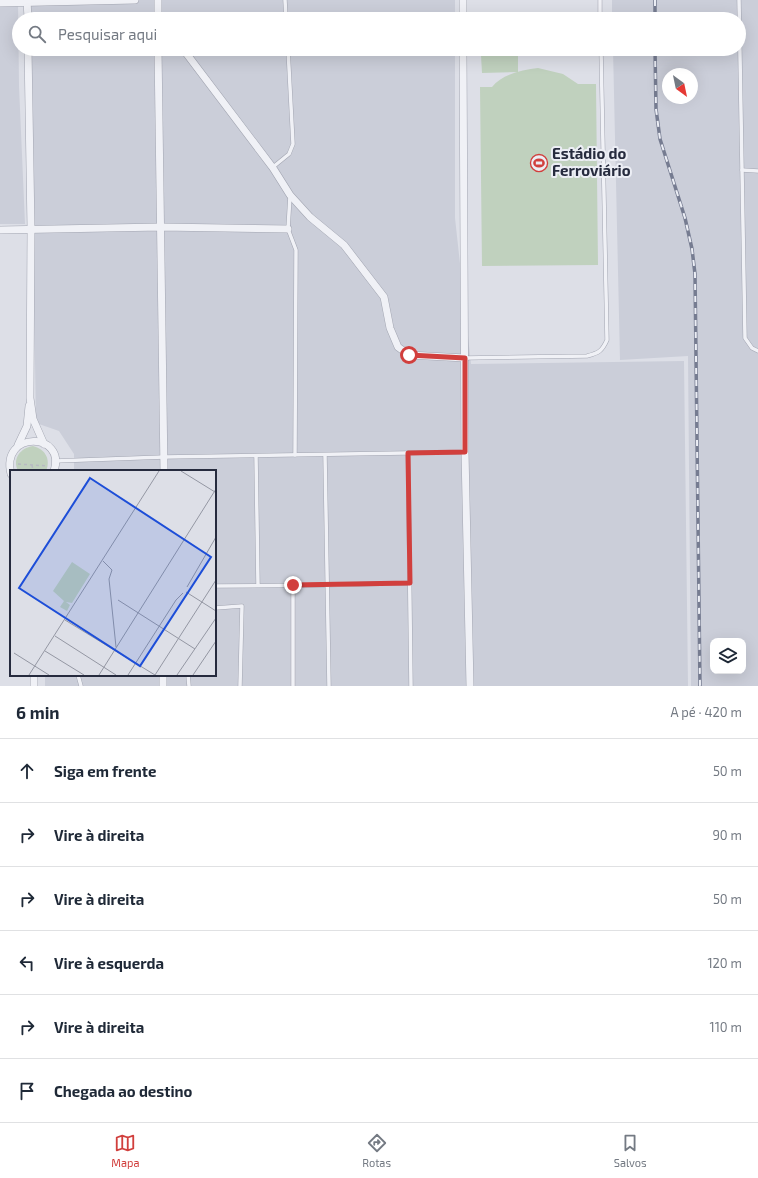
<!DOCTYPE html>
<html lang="pt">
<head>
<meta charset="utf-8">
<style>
  :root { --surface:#fff; --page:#f2f2f3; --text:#1f2937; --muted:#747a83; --line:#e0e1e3; --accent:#d13f3d }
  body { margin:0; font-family:"Exo 2",sans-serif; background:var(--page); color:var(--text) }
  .controls { position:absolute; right:12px; bottom:12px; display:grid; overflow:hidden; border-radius:8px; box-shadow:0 4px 16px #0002 }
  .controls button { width:36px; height:36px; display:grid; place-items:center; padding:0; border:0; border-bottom:1px solid var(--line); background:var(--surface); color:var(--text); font:20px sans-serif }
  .compass { position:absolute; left:662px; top:68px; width:36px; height:36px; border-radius:50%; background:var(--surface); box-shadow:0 4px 16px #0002; rotate:147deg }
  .stop { position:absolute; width:12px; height:12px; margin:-9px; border:3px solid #d13f3d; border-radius:50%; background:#fff }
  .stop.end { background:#d13f3d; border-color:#fff; box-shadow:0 1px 4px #0008 }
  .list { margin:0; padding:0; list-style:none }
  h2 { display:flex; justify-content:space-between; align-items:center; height:52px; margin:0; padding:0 16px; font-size:17px }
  h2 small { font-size:13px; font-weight:400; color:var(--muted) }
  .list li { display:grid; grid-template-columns:26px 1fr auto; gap:12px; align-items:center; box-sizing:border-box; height:64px; padding:0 16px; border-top:1px solid var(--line) }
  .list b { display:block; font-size:15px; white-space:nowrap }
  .list em { font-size:13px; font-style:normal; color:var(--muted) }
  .icon { flex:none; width:22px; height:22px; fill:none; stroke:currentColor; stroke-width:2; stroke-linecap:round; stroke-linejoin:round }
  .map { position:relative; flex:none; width:758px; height:686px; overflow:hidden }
  .search { position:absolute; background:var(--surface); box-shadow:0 4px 16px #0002; left:12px; right:12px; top:12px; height:44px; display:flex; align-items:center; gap:10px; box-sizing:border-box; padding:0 14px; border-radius:22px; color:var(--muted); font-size:15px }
  .sheet { height:436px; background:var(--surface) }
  nav { display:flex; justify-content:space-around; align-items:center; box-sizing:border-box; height:56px; border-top:1px solid var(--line); background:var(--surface); font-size:11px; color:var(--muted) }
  nav a { display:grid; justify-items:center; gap:2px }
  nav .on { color:var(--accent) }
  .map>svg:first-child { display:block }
</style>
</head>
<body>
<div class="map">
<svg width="758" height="686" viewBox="0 0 758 686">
  <rect width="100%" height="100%" fill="#dddfe7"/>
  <!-- built -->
  <g fill="#cbced9" fill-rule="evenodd">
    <path d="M 0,0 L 18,0 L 19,86 L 25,224 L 0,224 Z"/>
    <path d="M 29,0 L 455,0 L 455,19 L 30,19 Z"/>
    <path d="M 612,0 L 758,0 L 758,686 L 691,686 L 688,356 L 620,360 L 613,49 L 739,49 L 739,19 L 612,19 ZM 668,74 L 692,74 L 692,98 L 668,98 ZM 713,641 L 743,641 L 743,671 L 713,671 Z"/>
    <path d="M 30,49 L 455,49 L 455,218 L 471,364 L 684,361 L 688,686 L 45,686 L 45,675 L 215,675 L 215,471 L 74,471 L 74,454 L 59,431 L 36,423 Z"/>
  </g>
  <!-- green -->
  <g fill="#c0d1be">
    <path d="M 481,49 L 519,49 L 519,52 L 481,54 Z"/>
    <path d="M 518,53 L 518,72 L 482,73 L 481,55 Z"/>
    <path d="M 538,68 L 563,74 L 578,84 L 596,84 L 598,265 L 482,266 L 480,87 L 492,87 C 502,74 522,70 538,68 Z"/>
    <path d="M 33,446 C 45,449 51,459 46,471 L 18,471 C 12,459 20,448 33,446 Z"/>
  </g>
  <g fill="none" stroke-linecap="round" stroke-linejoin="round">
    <!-- service casing -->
    <g stroke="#a2a5b1" stroke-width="4.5">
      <g id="service">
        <path d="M 285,0 L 286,19"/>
        <path d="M 600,0 L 600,19"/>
        <path d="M 739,0 L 745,338 L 752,348 L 758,351"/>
        <path d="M 273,167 L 289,154 L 293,144 L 288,49"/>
        <path d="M 742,170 L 758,171"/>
        <path d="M 290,196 L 288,229 L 296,250 L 295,455"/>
        <path d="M 465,358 L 587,356 C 599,353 602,351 607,340 L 601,49"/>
        <path d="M 408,453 L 411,686"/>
        <path d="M 325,455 L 329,686"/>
        <path d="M 256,456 L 258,585"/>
        <path d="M 55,461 L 164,457 L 465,452"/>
        <path d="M 293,585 L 293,686"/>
        <path d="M 215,586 L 328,585 L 410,583"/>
        <path d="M 215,608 L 242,606 L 240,686"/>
        <path d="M 78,675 L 81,686"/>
        <path d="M 188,675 L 189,686"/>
      </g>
    </g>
    <!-- minor casing -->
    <g stroke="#a2a5b1" stroke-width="8">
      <g id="minor">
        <path d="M 27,0 L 28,19"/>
        <path d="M 158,0 L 158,19"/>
        <path d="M 463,0 L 463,19"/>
        <path d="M 0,3 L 135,0"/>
        <path d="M 28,49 L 31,229 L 30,398 L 33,419 L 44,444"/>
        <path d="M 158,49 L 164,471"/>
        <path d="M 183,49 L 273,168 L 290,195 L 310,217 L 344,245 L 384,297 L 390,328 L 398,347 L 409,355 L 465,358"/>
        <path d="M 463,49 L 465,452 L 470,686"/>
        <path d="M 0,230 L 161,227 L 288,229"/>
        <path d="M 18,445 L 27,426 L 29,406"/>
        <path d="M 11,474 C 0,430 67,432 54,471"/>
        <path d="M 34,675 L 34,686"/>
        <path d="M 163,675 L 163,686"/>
      </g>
    </g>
    <!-- path -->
    <g stroke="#b7bac2" stroke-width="1.5" stroke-dasharray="3 3" stroke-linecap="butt">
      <path d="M 18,464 L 48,466"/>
      <path d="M 32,465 L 33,471"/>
    </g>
    <!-- service -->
    <use href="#service" stroke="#f0f1f6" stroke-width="3.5"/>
    <!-- minor -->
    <use href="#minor" stroke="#f0f1f6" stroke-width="7"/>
    <!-- rail casing -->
    <g stroke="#767c91" stroke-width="3.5">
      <g id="rail">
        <path d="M 655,0 L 655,19"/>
        <path d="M 655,49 L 656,109 L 660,139 L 685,218 L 692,249 L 695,274 L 700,686"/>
      </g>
    </g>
    <!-- rail -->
    <use href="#rail" stroke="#eceef5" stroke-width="2" stroke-dasharray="6" stroke-linecap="butt"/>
  </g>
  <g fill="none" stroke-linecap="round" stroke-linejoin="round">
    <!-- route -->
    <path stroke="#d13f3d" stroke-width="5" d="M 293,585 L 410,583 L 408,453 L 465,452 L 465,358 L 409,355"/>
  </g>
  <!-- icons -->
  <defs>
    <g id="stadium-ring" transform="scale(0.9)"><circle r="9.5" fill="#eceef5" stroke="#d13f3d" stroke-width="1.5"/><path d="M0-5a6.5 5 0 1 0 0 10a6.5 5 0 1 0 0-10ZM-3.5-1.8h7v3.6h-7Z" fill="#d13f3d"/></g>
  </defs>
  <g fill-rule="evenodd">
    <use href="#stadium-ring" x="539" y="163"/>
  </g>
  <g text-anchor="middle" stroke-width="4" stroke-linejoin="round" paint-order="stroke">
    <!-- poi labels -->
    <g font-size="15" font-weight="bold" fill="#262b3e" stroke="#eceef5" text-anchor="start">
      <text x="552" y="159">Estádio do<tspan x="552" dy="17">Ferroviário</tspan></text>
    </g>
  </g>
  <!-- overview -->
  <g transform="translate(10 470)">
    <rect width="206" height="206" fill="#dddfe7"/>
    <path d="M 62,92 L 80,104 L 62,133 L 56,132 L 60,135 L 57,141 L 50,137 L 54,131 L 43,121 Z" fill="#c0d1be"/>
    <path fill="none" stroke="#9497a3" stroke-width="1" d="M 171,1 L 205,22M 93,91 L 102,100 L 99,109 L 106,177M 177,117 L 206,67M 176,122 L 206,141M 108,130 L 185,179M 55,150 L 145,205M 45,166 L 106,205M 35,181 L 74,205M 4,183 L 39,205M 19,205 L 149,1M 89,205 L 206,19M 118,205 L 166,130 L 173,123M 145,205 L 206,110M 167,205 L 206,148M 183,205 L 206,171"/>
    <path fill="#1d4ed8" fill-opacity="0.15" stroke="#1d4ed8" stroke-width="2" d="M 80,8 L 201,87 L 130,196 L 9,118 Z"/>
    <rect width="206" height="206" fill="none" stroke="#262b3e" stroke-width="2"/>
  </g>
</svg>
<div class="controls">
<button><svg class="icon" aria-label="layers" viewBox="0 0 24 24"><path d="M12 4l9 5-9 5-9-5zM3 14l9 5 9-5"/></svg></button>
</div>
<svg class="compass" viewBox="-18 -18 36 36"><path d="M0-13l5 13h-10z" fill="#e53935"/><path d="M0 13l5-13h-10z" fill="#747a83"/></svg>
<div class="stop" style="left:409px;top:355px"></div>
<div class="stop end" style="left:293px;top:585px"></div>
<div class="search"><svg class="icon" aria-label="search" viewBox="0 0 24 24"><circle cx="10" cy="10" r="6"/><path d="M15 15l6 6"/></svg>Pesquisar aqui</div>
</div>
<section class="sheet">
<h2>6 min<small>A pé · 420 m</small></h2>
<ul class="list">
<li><svg class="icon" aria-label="ahead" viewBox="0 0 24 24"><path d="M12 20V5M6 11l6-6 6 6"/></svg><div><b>Siga em frente</b></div><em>50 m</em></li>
<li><svg class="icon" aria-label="right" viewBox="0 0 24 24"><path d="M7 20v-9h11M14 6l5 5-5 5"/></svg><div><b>Vire à direita</b></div><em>90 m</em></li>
<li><svg class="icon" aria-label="right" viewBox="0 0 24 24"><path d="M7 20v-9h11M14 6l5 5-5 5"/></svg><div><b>Vire à direita</b></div><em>50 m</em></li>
<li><svg class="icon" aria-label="left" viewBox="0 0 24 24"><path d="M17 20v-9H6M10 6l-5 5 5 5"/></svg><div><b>Vire à esquerda</b></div><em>120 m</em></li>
<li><svg class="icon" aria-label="right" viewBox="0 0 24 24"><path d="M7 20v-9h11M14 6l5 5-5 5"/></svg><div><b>Vire à direita</b></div><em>110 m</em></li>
<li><svg class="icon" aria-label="arrive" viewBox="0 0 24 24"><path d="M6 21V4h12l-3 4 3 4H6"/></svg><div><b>Chegada ao destino</b></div></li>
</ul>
</section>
<nav>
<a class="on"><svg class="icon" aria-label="map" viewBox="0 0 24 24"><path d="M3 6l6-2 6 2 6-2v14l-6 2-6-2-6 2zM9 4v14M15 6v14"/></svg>Mapa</a>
<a><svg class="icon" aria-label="directions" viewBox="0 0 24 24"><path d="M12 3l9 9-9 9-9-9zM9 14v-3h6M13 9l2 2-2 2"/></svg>Rotas</a>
<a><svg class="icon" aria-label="saved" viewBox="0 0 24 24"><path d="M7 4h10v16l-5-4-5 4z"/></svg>Salvos</a>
</nav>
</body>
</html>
